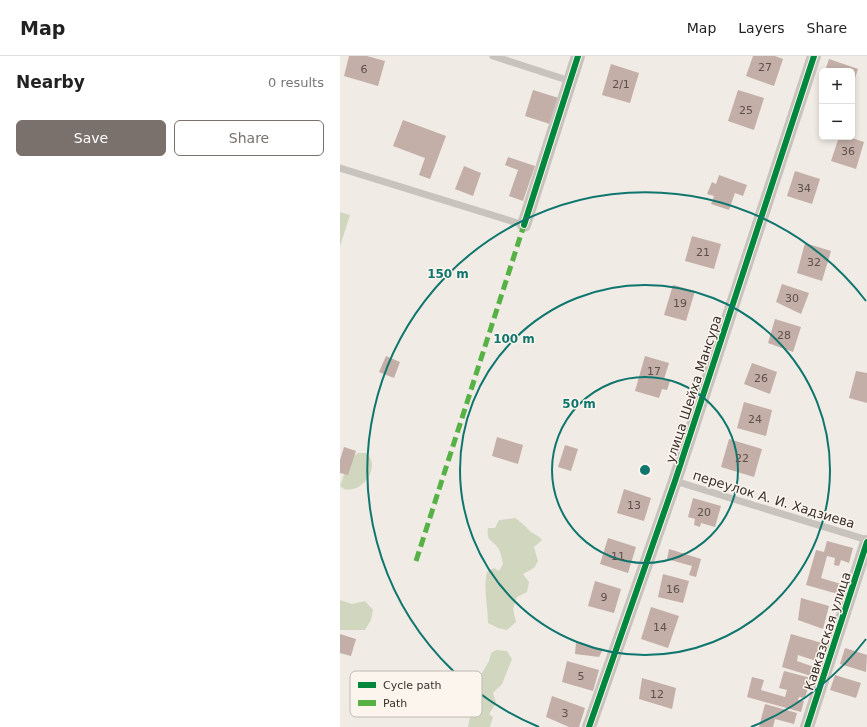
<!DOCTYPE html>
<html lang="en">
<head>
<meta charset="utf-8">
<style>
  :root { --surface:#fff; --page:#f2f2f2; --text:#222; --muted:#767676; --line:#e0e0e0; --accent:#7a716c }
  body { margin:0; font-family:"DejaVu Sans",sans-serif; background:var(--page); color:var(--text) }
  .controls { position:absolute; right:12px; top:12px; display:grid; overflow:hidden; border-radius:6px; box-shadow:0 2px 6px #0003 }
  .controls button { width:36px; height:36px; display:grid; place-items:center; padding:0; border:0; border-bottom:1px solid var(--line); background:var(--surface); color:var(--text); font:20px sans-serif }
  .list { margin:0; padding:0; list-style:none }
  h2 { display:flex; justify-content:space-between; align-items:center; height:52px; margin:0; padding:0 16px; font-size:17px }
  h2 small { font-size:13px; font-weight:400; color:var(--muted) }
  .actions { display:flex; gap:8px; padding:12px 16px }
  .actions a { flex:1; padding:9px 0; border:1px solid var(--accent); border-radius:6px; text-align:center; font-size:14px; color:var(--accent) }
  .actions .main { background:var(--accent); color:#fff }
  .map { position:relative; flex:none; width:527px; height:671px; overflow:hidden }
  header { display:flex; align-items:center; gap:24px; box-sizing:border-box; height:56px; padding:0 20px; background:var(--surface); border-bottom:1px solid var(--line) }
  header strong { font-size:19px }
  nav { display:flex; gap:22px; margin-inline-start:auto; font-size:14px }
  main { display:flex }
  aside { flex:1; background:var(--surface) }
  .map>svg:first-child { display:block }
</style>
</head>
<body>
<header>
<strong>Map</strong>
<nav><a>Map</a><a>Layers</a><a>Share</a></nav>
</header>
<main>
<aside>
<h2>Nearby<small>0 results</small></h2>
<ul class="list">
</ul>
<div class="actions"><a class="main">Save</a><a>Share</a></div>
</aside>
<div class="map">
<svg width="527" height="671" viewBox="0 0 527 671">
  <rect width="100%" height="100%" fill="#f0ebe5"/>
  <!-- green -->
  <g fill="#d1d6bf">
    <path d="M 0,156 L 10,159 L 0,190 Z"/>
    <path d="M 18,397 L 26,397 C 42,409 23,438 4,433 L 0,430 L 9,404 Z"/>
    <path d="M 175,462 C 180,465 184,469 188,473 C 192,478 197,478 202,484 L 194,491 L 198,505 L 194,512 L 183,518 L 189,526 L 187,536 L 177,541 L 173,553 L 176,566 L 167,574 L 158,572 L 148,567 C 148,550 143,533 147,516 L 154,512 L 159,515 L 163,508 C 162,503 161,496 158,492 C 152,483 146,486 148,472 L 155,472 L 159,464 Z"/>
    <path d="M 0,544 L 12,548 L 25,545 L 33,554 L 31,564 L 25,574 L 0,574 Z"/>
    <path d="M 156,594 L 167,595 L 172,603 L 162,628 L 153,637 L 156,647 L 149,658 L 153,661 L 150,671 L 128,671 L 133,645 L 139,636 L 138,624 L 149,605 L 151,597 Z"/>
  </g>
  <!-- building -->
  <g fill="#c3afa7">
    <path d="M 9,0 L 27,0 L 45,5 L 38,30 L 4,20 Z"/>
    <path d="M 413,0 L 435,0 L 443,3 L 434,30 L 406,20 Z"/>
    <path d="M 489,3 L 518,13 L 512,31 L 512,15 L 485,15 Z"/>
    <path d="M 271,8 L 299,17 L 290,47 L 262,39 Z"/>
    <path d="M 193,34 L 222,43 L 213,69 L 185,60 Z"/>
    <path d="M 398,34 L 424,42 L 414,74 L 388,65 Z"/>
    <path d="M 63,64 L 106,80 L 90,123 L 79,119 L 85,102 L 53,90 Z"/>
    <path d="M 499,81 L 509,81 L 524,86 L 516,113 L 491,105 Z"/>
    <path d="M 168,101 L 195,110 L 183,145 L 169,140 L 178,114 L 165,109 Z"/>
    <path d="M 124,110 L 141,117 L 133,140 L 115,133 Z"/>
    <path d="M 455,115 L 480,123 L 472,148 L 447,140 Z"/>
    <path d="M 379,119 L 407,129 L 403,140 L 395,137 L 389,154 L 371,148 L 374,140 L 367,138 L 372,126 L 376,128 Z"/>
    <path d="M 352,180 L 381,188 L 374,213 L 345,205 Z"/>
    <path d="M 465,187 L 491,195 L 482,225 L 457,217 Z"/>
    <path d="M 442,228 L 469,237 L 461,258 L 436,246 Z"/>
    <path d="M 333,229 L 355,235 L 346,265 L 324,259 Z"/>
    <path d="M 435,263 L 461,271 L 453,296 L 428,287 Z"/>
    <path d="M 46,300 L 60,306 L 54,322 L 39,316 Z"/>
    <path d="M 305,300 L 329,307 L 324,323 L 330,325 L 327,334 L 322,333 L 319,342 L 295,335 Z"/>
    <path d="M 412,307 L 437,316 L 430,338 L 404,328 Z"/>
    <path d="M 516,315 L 527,317 L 527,347 L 509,342 Z"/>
    <path d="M 404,346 L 432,354 L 426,380 L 397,372 Z"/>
    <path d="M 157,381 L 183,389 L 178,408 L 152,400 Z"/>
    <path d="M 389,383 L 422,393 L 414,421 L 381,411 Z"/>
    <path d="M 225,389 L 238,393 L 231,415 L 218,411 Z"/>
    <path d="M 4,391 L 16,395 L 8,419 L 0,417 L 0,404 Z"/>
    <path d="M 284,433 L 311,442 L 304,465 L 277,457 Z"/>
    <path d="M 353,442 L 381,450 L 375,471 L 361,467 L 360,471 L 354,469 L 355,463 L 348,461 Z"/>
    <path d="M 268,482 L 296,491 L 288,517 L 260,508 Z"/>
    <path d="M 487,485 L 513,492 L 509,507 L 501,504 L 499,510 L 494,509 L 495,502 L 487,500 L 481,522 L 501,528 L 498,538 L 466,529 L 476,494 L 484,496 Z"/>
    <path d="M 329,493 L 361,503 L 356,521 L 349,519 L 352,510 L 327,503 Z"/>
    <path d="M 323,518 L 349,525 L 343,547 L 318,541 Z"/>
    <path d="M 255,525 L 281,533 L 274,557 L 248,550 Z"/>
    <path d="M 461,542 L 489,550 L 483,573 L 458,564 Z"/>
    <path d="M 311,551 L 339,560 L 328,592 L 301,583 Z"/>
    <path d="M 0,578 L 16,583 L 11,600 L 0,597 Z"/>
    <path d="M 451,578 L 482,587 L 476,605 L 458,599 L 457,605 L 474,611 L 471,620 L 442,611 Z"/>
    <path d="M 236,587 L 263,593 L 259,601 L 235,598 Z"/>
    <path d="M 505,592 L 527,599 L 526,616 L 500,608 Z"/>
    <path d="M 227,605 L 259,614 L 253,635 L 222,626 Z"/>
    <path d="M 444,615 L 471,622 L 465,642 L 459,641 L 458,644 L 464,645 L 461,656 L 407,641 L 412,621 L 424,624 L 421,634 L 445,641 L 447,634 L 439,632 Z"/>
    <path d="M 495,619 L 521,627 L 516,642 L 490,634 Z"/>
    <path d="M 302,622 L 336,632 L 332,653 L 299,643 Z"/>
    <path d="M 212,640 L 245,652 L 239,671 L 229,671 L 206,661 Z"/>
    <path d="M 425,648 L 457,657 L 454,668 L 435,663 L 433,671 L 419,671 Z"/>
  </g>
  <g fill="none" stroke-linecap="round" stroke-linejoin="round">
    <!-- lane -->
    <g stroke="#c9c3be" stroke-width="7">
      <path d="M 153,0 L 230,25"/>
      <path d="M 0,112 L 184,169"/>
      <path d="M 335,425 L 527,484"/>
    </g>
    <!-- street -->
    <g stroke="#c9c3be" stroke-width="14">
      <path d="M 184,169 L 238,0"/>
      <path d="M 249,671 L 335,425 L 474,0"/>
      <path d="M 467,671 L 527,486"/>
    </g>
    <!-- quiet -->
    <path stroke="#57b246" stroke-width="5" stroke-dasharray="10 5" stroke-linecap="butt" d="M 76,505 L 184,169"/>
    <!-- cycleway casing -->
    <g stroke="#fbf5ee" stroke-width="8">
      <g id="cycleway">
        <path d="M 184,169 L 238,0"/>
        <path d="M 249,671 L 335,425 L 474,0"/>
        <path d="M 467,671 L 527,486"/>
      </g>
    </g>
    <!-- cycleway -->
    <use href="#cycleway" stroke="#00873e" stroke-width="6"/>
  </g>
  <!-- distance rings -->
  <g fill="none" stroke="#0f766e" stroke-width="2">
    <circle cx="305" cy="414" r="93"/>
    <circle cx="305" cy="414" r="185"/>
    <path d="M526 583A278 278 0 0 1 411 671M199 671A278 278 0 1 1 526 245"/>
  </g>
  <g text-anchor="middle" stroke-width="3" stroke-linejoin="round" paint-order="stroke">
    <!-- number labels -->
    <g font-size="11" fill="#5d504a">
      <text x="425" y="15">27</text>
      <text x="24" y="17">6</text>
      <text x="281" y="32">2/1</text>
      <text x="406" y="58">25</text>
      <text x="508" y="99">36</text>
      <text x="464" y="136">34</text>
      <text x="363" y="200">21</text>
      <text x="474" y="210">32</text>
      <text x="452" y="246">30</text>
      <text x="340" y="251">19</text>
      <text x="444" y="283">28</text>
      <text x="314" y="319">17</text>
      <text x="421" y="326">26</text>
      <text x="415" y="367">24</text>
      <text x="402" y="406">22</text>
      <text x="294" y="453">13</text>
      <text x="364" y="460">20</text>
      <text x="278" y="504">11</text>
      <text x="333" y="537">16</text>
      <text x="264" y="545">9</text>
      <text x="320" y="575">14</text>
      <text x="241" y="624">5</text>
      <text x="317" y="642">12</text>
      <text x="225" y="661">3</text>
    </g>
    <!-- street labels -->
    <g font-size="13" fill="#3b302b" stroke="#fbf5ee">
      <text transform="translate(353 333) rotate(-72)" y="5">улица Шейха Мансура</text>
      <text transform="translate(434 443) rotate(17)" y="5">переулок А. И. Хадзиева</text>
      <text transform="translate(487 575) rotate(-72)" y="5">Кавказская улица</text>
    </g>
  </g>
  <!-- legend -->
  <rect x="10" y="615" width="132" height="46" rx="6" fill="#fbf5ee" stroke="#c1bab4" stroke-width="1"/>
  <rect x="18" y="626" width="18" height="6" fill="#00873e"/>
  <rect x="18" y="644" width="18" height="6" fill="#57b246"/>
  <g font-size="11" fill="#3b302b">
    <text x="43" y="633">Cycle path</text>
    <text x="43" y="651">Path</text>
  </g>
  <circle cx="305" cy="414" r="6" fill="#0f766e" stroke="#fbf5ee" stroke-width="2"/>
  <g font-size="12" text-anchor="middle" font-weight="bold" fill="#0f766e" stroke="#fbf5ee" stroke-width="3" stroke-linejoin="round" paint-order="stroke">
    <text x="108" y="222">150 m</text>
    <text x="174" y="287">100 m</text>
    <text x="239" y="352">50 m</text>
  </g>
</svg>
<div class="controls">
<button>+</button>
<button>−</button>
</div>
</div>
</main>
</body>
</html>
